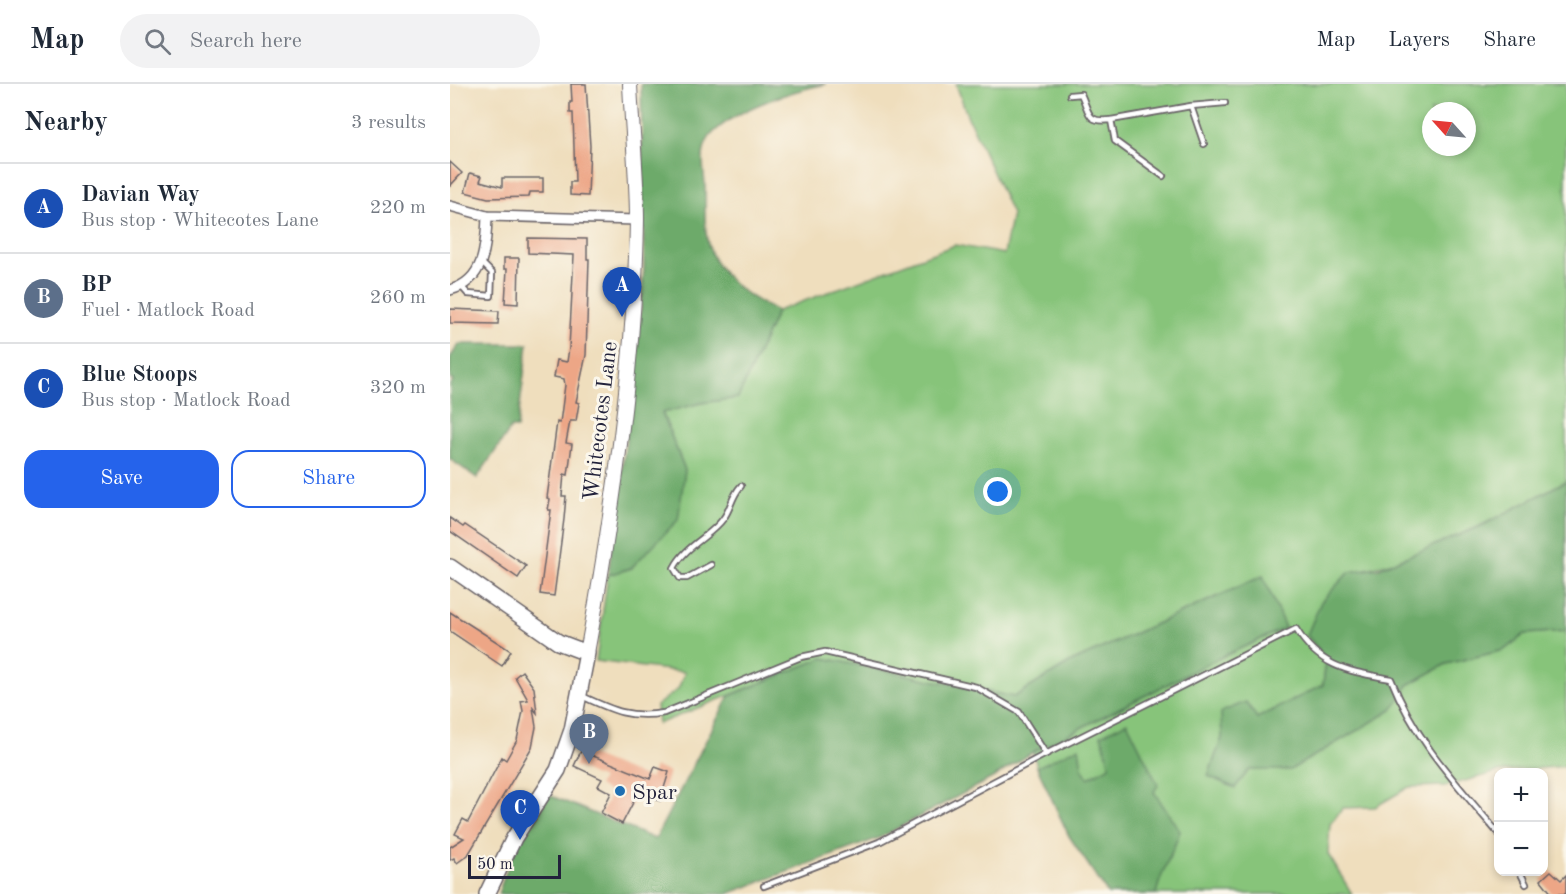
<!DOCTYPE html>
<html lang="en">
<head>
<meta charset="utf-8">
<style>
  :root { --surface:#fff; --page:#f2f2f3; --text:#1f2937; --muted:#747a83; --line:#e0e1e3; --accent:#2563eb }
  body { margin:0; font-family:"Old Standard TT",serif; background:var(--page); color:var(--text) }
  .controls { position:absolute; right:18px; bottom:18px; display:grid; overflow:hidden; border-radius:12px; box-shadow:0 3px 9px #0003 }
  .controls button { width:54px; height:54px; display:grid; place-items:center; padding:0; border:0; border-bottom:2px solid var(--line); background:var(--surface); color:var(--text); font:30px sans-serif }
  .compass { position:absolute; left:972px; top:18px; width:54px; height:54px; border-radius:50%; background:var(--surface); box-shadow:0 3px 9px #0003; rotate:297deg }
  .scale { position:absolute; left:18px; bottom:15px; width:93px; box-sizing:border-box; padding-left:6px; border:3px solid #22223b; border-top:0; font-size:16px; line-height:21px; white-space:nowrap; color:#22223b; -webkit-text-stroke:4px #fbf7ec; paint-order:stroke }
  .you { position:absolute; left:548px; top:408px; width:21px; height:21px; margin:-15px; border:4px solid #fff; border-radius:50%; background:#1a73e8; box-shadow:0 0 0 9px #1a73e833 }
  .badge { display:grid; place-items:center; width:39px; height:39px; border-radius:50%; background:var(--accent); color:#fff; font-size:20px; font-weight:700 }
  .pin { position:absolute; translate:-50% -50px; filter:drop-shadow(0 2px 3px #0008) }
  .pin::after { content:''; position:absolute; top:32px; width:21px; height:18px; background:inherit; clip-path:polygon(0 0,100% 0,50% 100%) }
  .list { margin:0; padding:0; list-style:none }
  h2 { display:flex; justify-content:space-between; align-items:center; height:78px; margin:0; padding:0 24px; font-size:26px }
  h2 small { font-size:20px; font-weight:400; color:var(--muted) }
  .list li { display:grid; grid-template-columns:39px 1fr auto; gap:18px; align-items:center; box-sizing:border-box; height:90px; padding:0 24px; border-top:2px solid var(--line) }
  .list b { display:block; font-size:22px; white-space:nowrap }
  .list p { margin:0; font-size:20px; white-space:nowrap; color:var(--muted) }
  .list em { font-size:20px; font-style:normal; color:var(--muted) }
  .actions { display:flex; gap:12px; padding:18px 24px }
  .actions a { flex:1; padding:14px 0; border:2px solid var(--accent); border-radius:18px; text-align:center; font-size:21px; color:var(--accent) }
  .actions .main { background:var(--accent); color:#fff }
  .icon { flex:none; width:33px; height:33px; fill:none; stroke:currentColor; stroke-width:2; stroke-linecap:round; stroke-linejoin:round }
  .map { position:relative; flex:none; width:1116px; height:810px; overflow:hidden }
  header { display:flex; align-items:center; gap:36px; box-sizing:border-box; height:84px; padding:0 30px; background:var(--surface); border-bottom:2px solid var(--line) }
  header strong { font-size:28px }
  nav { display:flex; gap:33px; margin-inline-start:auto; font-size:21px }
  .search { width:420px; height:54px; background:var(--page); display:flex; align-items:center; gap:15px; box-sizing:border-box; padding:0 21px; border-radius:33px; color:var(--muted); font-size:22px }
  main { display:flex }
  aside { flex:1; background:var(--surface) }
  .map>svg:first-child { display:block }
</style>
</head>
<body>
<header>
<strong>Map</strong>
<div class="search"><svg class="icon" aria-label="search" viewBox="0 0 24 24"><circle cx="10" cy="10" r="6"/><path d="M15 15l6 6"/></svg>Search here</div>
<nav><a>Map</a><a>Layers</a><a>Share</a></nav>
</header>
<main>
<aside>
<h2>Nearby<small>3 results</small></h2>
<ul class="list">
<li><span class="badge" style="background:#1a4fb4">A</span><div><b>Davian Way</b><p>Bus stop · Whitecotes Lane</p></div><em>220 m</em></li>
<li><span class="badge" style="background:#5c6f8a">B</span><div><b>BP</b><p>Fuel · Matlock Road</p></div><em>260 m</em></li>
<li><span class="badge" style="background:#1a4fb4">C</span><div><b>Blue Stoops</b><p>Bus stop · Matlock Road</p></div><em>320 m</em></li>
</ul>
<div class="actions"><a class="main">Save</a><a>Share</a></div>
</aside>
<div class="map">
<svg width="1116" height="810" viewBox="0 0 1116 810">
  <rect width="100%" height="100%" fill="#fbf7ec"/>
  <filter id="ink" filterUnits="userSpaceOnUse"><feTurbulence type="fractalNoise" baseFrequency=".0167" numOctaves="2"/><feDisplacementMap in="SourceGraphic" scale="12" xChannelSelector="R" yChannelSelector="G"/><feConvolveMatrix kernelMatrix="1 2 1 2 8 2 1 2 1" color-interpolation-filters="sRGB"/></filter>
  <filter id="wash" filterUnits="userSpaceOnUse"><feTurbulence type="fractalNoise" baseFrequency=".008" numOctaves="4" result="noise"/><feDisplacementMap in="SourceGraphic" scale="24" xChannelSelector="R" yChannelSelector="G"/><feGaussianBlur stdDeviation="1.35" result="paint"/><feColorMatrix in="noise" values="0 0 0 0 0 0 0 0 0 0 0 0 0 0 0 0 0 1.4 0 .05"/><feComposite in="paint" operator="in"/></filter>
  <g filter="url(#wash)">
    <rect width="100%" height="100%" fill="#efdebd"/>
    <!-- green -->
    <path fill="#87c47a" stroke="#54735a" stroke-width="1.5" fill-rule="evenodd" d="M 506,0 L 1116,0 L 1116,397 C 1051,431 971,478 899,488 L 876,575 L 873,601 L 772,654 L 758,692 L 816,684 L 840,686 L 942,626 L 958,601 L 996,580 L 1054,566 L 1075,550 L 1116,547 L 1116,682 L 1048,688 L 996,702 L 959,703 L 925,723 L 893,724 L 880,740 L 878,770 L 902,810 L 658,810 L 619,752 L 587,683 L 583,668 L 763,577 L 835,544 L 813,492 L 621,578 L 564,613 L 373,574 L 208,640 L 206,622 L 228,605 L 235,588 L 146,577 L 158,491 L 182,484 L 235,386 L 212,328 L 251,319 L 288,314 L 327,227 L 505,161 L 554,170 L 562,130 L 517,31 ZM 981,27 L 1017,27 L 1017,63 L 981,63 Z"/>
    <!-- forest -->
    <g fill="#6daa6a" stroke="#486652" stroke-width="1.5">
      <path d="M 191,0 L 376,0 C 341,7 291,23 264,48 C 249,62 253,81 255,99 C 256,119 253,144 259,163 C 269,194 299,214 327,227 L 288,314 L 251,319 L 212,329 L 235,386 L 228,436 L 181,484 L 158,491 L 187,273 L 194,183 Z"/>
      <path d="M 9,260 L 78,260 L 67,344 L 61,344 L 27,394 L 0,375 L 0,301 L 3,297 L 0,295 L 0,274 Z"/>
      <path d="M 1116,397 L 1116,547 L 1075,550 L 1054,566 L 996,580 L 958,601 L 942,626 L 840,686 L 799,686 L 785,704 L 758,692 L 772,654 L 771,628 L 796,618 L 807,634 L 873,601 L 876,575 L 857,551 L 871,518 L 899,488 L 929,484 L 1033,441 Z"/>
      <path d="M 813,492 L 835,544 L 763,577 L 583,668 L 546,692 L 429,754 L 277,810 L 48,810 L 63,768 L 99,711 L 205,755 L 279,612 L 373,574 L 564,613 L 621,578 Z"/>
      <path d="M 677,638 L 708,701 L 704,708 L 730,747 C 723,769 711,787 706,810 L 658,810 L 619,752 L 587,683 L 629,663 L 632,684 L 638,694 L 660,682 L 651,651 Z"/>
    </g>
    <g id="blocks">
      <!-- building -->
      <g fill="#eda686">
        <path d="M 121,0 L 136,0 L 140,62 L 138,112 L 120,111 L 120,98 L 125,98 L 123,29 L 120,29 L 120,18 L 122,18 Z"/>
        <path d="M 0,78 L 12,89 L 0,102 Z"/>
        <path d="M 20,89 L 32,92 L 30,97 L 52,103 L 52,94 L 93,94 L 93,108 L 80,108 L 79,113 L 38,114 L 15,108 Z"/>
        <path d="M 78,154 L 137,155 L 137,175 L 139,175 L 136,271 L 126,318 L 129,319 L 126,337 L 120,337 L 116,359 L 122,360 L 118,391 L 114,390 L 112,412 L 116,412 L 114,435 L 104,512 L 90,510 L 101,426 L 98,426 L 100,415 L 97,414 L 107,338 L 110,339 L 115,301 L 114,295 L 104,293 L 107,276 L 117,278 L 119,264 L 124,171 L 78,169 Z"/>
        <path d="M 54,174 L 69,174 L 68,220 L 55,219 L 57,185 L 54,185 Z"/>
        <path d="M 0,225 L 49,227 L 48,240 L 0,239 Z"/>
        <path d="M 0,434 L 13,443 L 15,441 L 76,482 L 68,494 L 0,447 Z"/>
        <path d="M 0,528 L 61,567 L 52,582 L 0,547 Z"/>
        <path d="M 72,587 L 84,604 L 87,629 L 83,624 L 86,643 L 82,663 L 18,771 L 7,779 L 4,774 L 0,776 L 0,763 L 14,754 L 5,750 L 13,735 L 18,738 L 52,673 L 56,676 L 67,656 L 73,627 L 71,617 L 78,616 L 65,593 Z"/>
        <path d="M 131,667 L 200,695 L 205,683 L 219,688 L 210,717 L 188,709 L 172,740 L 151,729 L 161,709 L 148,702 L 152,695 L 124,682 Z"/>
        <path d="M 1101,787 L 1111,796 L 1116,791 L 1116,810 L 1102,810 L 1091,796 Z"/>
      </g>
    </g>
  </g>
  <g filter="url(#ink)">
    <use href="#blocks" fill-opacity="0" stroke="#6a6468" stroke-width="1.5"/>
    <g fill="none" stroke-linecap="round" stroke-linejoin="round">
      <!-- lane casing -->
      <g stroke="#6a6468" stroke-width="8">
        <g id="lane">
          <path d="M 620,11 L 631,10 C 640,29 636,39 661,36 L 665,57 L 713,92"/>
          <path d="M 741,22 L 775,19"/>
          <path d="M 661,36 L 741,22 L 754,60"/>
          <path d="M 11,202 L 18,210 L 41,212 L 42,189 L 32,179"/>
          <path d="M 261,481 L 237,494 L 230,494 L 224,484 C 236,461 261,452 273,435 C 281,425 281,413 291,402"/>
          <path d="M 132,612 C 162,626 180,635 214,629 L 351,573 L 375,568 L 526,603 L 569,628 L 596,670"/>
          <path d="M 1070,788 L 1076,800"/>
          <path d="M 314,802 L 429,758 L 596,670 L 846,545 C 870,584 899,587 941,595 C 966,658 1006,699 1048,749"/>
        </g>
      </g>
      <!-- street casing -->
      <g stroke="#6a6468" stroke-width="12">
        <g id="street">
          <path d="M 0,122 L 37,132 L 187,136"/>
          <path d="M 0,206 C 35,197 36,162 37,132"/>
        </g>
      </g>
      <!-- secondary casing -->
      <g stroke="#6a6468" stroke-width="16">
        <path id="secondary" d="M 137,569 C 163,429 185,278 187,136 C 187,91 182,45 180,0"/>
      </g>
      <!-- primary casing -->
      <g stroke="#6a6468" stroke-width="18">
        <path id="primary" d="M 0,483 L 108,558 L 137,569 L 122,646 L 108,686 L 64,754 L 37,810"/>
      </g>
      <!-- lane -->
      <use href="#lane" stroke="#fff" stroke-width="4.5"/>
      <!-- street -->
      <use href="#street" stroke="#fff" stroke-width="9"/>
      <!-- secondary -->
      <use href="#secondary" stroke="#fff" stroke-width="14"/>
      <!-- primary -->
      <use href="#primary" stroke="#fff" stroke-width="15"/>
    </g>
  </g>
  <!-- markers -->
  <circle fill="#1f6fb2" stroke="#fbf7ec" stroke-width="2" cx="170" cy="707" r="6"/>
  <g text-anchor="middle" stroke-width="6" stroke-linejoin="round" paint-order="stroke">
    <!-- street labels -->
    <g font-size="22" fill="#22223b" stroke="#fbf7ec">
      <text transform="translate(149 337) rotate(-83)" y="8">Whitecotes Lane</text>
    </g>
    <!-- poi labels -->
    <g font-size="22" fill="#22223b" stroke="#fbf7ec" text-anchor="start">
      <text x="182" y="715">Spar</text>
    </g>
  </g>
</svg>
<div class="controls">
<button>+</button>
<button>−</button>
</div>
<svg class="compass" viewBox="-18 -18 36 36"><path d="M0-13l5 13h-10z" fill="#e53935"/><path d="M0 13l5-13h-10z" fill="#747a83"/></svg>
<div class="scale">50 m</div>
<div class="you"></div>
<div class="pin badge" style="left:172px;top:233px;background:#1a4fb4">A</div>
<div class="pin badge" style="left:139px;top:680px;background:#5c6f8a">B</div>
<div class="pin badge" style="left:70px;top:756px;background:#1a4fb4">C</div>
</div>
</main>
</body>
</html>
